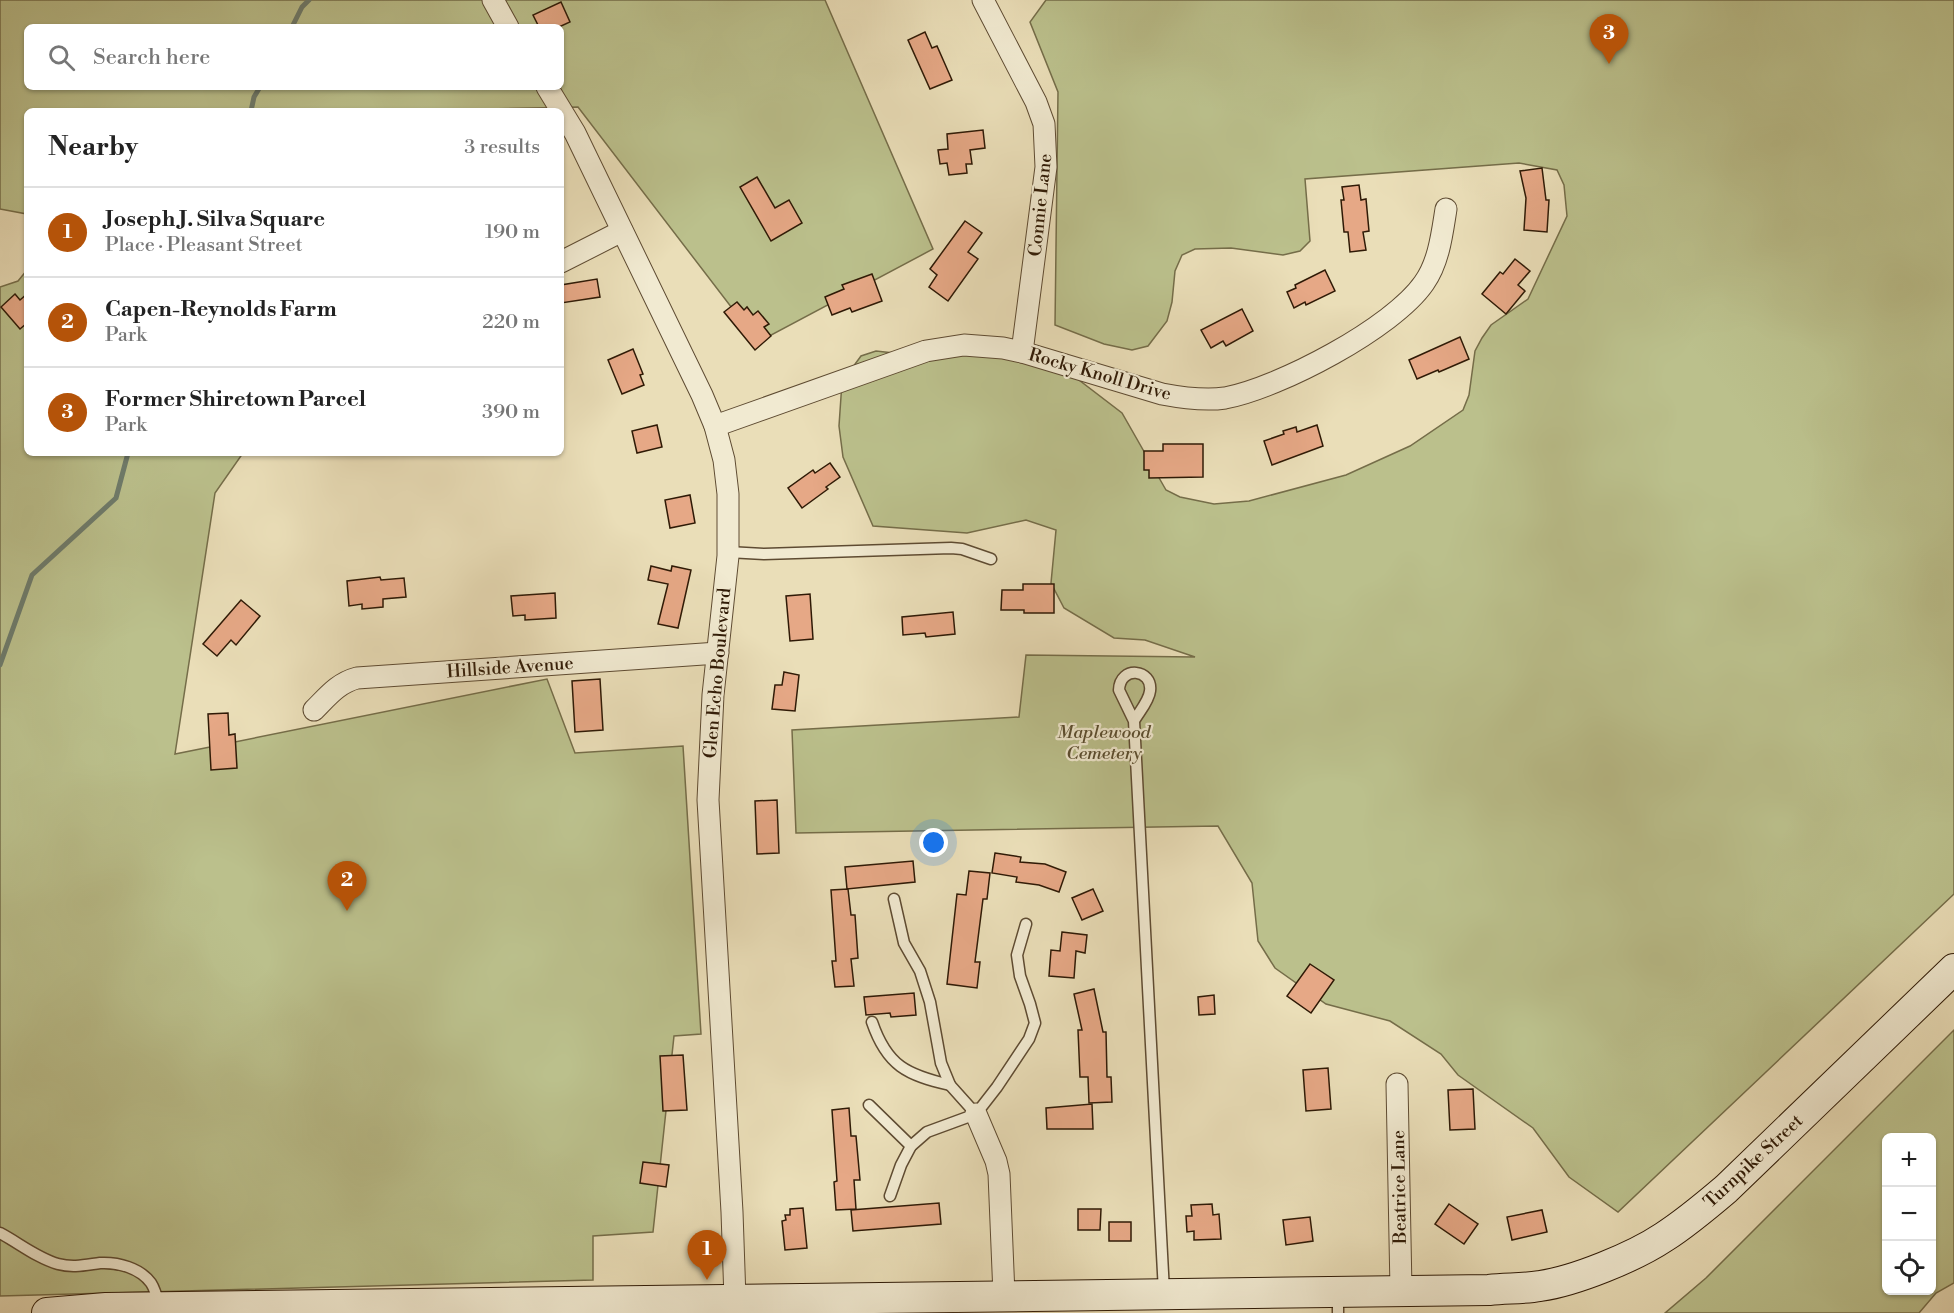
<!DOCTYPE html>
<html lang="en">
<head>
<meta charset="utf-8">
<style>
  :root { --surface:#fff; --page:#f6f6f6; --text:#222; --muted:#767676; --line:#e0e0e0; --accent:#b45309 }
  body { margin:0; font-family:"Libre Bodoni",serif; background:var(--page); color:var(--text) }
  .controls { position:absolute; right:18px; bottom:18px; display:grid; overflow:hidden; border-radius:9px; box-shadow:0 2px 4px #0004 }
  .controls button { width:54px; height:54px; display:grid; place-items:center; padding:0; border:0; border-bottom:2px solid var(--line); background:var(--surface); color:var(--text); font:30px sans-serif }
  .you { position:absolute; left:934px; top:843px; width:21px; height:21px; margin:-15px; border:4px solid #fff; border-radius:50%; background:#1a73e8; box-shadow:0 0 0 9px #1a73e833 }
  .badge { display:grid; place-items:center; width:39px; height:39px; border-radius:50%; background:var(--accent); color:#fff; font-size:20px; font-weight:700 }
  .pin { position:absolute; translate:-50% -50px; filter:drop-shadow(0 2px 3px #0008) }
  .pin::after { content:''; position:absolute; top:32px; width:21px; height:18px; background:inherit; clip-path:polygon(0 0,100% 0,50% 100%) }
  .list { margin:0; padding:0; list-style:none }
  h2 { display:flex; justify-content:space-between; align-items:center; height:78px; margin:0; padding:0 24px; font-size:26px }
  h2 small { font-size:20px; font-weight:400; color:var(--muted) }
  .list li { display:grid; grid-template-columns:39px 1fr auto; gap:18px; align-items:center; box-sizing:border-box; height:90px; padding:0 24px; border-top:2px solid var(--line) }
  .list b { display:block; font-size:22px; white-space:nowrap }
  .list p { margin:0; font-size:20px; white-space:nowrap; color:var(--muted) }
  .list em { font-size:20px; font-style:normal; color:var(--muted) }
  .icon { flex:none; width:33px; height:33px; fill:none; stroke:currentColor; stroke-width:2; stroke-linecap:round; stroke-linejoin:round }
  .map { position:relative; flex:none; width:1954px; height:1313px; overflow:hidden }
  .search { position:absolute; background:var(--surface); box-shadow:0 2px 4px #0004; left:24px; top:24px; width:540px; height:66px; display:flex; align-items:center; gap:15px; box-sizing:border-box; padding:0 21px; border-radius:9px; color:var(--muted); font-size:22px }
  .panel { position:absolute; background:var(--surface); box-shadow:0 2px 4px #0004; left:24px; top:108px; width:540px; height:348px; border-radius:9px }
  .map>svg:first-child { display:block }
</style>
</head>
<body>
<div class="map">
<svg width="1954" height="1313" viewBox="0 0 1954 1313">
  <rect width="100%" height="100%" fill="#eadeb8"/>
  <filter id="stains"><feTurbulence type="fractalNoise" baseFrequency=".00333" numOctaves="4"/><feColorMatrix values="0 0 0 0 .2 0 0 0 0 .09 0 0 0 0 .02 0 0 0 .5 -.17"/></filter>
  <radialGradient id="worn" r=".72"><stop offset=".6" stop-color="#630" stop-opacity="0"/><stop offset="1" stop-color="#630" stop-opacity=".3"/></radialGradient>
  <!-- green -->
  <g fill="#bbc08c" stroke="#756d49" stroke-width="1.5" fill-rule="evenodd">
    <path d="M 0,0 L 825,0 L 933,249 L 758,342 L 578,107 L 392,111 L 27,111 L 27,214 L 0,209 ZM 27,27 L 561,27 L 561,87 L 27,87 Z"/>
    <path d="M 1046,0 L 1954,0 L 1954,894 L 1618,1212 L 1569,1177 L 1533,1128 L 1458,1075 L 1441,1054 L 1390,1021 L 1326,1004 L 1275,968 L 1258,941 L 1252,883 L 1218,826 L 796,833 L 792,730 L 1019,717 L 1026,655 L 1195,657 L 1145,640 L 1114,638 L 1064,608 L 1051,583 L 1056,530 L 1026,520 L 967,533 L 873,526 L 843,457 L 839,426 L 842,382 L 861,356 L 876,351 L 894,353 L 1002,353 L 1054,361 L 1122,413 L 1166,490 L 1180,497 L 1214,504 L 1249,501 L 1346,475 L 1410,446 L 1463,410 L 1469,395 L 1475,351 L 1482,338 L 1491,325 L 1528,299 L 1567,216 L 1564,185 L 1557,170 L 1519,163 L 1305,179 L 1310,241 L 1300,251 L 1283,255 L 1231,248 L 1195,249 L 1182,255 L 1175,271 L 1172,302 L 1167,321 L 1148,346 L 1132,350 L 1104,344 L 1055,325 L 1058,92 L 1030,22 Z"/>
    <path d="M 27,270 L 27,453 L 243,453 L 215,493 L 175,754 L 547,679 L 575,753 L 683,746 L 701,1034 L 674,1036 L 653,1232 L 593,1236 L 593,1280 L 0,1296 L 0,287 L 18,281 Z"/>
    <path d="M 1954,1030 L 1954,1283 L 1936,1293 L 1919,1313 L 1665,1313 L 1706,1278 ZM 1886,1138 L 1932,1138 L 1932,1290 L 1886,1290 Z"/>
  </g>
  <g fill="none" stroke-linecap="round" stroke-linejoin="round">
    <!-- stream -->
    <g stroke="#6e7b6b" stroke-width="5">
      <path d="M 292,27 L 302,7 L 309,0"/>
      <path d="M 251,111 L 254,97 L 260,87"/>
      <path d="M 0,665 L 32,575 L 116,498 L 128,453"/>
    </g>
  </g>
  <!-- building -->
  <g fill="#e6a886" stroke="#2f1a06" stroke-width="1.5">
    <path d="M 561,2 L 570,22 L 559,27 L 539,27 L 533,15 Z"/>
    <path d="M 925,32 L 932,48 L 937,46 L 952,80 L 930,89 L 908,40 Z"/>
    <path d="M 983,130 L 985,148 L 970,150 L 972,164 L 966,164 L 967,173 L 949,175 L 947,163 L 940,164 L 938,150 L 948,149 L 947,134 Z"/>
    <path d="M 1542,168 L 1546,200 L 1549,200 L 1547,232 L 1524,230 L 1526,198 L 1520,171 Z"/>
    <path d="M 757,177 L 775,208 L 789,200 L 802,223 L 771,241 L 740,187 Z"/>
    <path d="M 1359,185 L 1361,200 L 1366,199 L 1369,231 L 1363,232 L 1366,250 L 1350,252 L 1348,232 L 1344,232 L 1341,200 L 1344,200 L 1342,187 Z"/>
    <path d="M 965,221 L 982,233 L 968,252 L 978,259 L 948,301 L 929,287 L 937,275 L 930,269 Z"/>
    <path d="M 1515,259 L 1530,271 L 1518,285 L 1525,291 L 1506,314 L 1482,294 L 1500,272 L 1503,274 Z"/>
    <path d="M 1325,270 L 1335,291 L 1306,305 L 1305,302 L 1294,308 L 1287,292 L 1296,288 L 1295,285 Z"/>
    <path d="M 872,274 L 882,301 L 852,312 L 850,308 L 832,315 L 825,297 L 844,289 L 842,285 Z"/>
    <path d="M 597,279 L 600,297 L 561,303 L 561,285 Z"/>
    <path d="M 15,294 L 20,300 L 27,294 L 27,323 L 20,329 L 1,307 Z"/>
    <path d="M 737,302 L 744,310 L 747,307 L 753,315 L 758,311 L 769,324 L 764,327 L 771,336 L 755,350 L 724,312 Z"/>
    <path d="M 1242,309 L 1253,331 L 1226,346 L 1223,341 L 1211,348 L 1201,330 Z"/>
    <path d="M 1460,337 L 1469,359 L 1439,372 L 1438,370 L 1417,379 L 1409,360 Z"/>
    <path d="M 633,349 L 643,374 L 640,375 L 644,385 L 622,394 L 608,360 Z"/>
    <path d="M 657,425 L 662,447 L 637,453 L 632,431 Z"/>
    <path d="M 1317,425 L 1323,446 L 1272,465 L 1264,441 L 1284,434 L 1283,431 L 1296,427 L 1297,432 Z"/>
    <path d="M 1163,444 L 1203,444 L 1203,477 L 1149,478 L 1149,470 L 1144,470 L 1144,451 L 1163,451 Z"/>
    <path d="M 830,463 L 840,477 L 826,487 L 828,489 L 802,508 L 788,488 L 813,470 L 815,473 Z"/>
    <path d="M 690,495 L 695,523 L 670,528 L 665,500 Z"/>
    <path d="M 651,566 L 671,571 L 672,566 L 691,570 L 678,628 L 658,624 L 668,584 L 648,580 Z"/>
    <path d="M 380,577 L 381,580 L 404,578 L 406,597 L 383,599 L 383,607 L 362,609 L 362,604 L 349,606 L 347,581 Z"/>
    <path d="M 1023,584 L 1054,584 L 1054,613 L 1024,613 L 1024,610 L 1001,610 L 1002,590 L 1023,590 Z"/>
    <path d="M 555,593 L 556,618 L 525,620 L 525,615 L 513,616 L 511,596 Z"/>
    <path d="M 810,594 L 813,639 L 790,641 L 786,596 Z"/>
    <path d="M 241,600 L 260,616 L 236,645 L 231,640 L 217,656 L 203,644 Z"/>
    <path d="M 953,612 L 955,634 L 926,637 L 925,633 L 903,635 L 902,617 Z"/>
    <path d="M 784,672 L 799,675 L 795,711 L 772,709 L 775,685 L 782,685 Z"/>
    <path d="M 600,679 L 603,730 L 575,732 L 572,681 Z"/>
    <path d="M 228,713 L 229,735 L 235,734 L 237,768 L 211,770 L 208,714 Z"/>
    <path d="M 777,800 L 779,853 L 757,854 L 755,801 Z"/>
    <path d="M 995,853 L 1021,857 L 1020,862 L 1045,864 L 1066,872 L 1059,892 L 1039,885 L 1016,882 L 1017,877 L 992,873 Z"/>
    <path d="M 913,861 L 915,882 L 847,889 L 845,867 Z"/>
    <path d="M 969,871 L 990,873 L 987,899 L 983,899 L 975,962 L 980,962 L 977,988 L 947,984 L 957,894 L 966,895 Z"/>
    <path d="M 848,889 L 851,915 L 855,915 L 858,958 L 851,959 L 854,986 L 835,987 L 832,961 L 836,961 L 831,890 Z"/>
    <path d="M 1093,889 L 1103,911 L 1082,920 L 1072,898 Z"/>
    <path d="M 1062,932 L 1087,935 L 1085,953 L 1076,951 L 1074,978 L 1049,976 L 1051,950 L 1060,951 Z"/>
    <path d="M 1310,964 L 1334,980 L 1311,1013 L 1287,996 Z"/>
    <path d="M 1094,989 L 1103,1032 L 1106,1032 L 1107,1077 L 1111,1077 L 1112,1102 L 1089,1103 L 1088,1077 L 1080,1077 L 1078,1030 L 1082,1030 L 1074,994 Z"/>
    <path d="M 914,993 L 916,1015 L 891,1017 L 890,1013 L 866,1015 L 864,997 Z"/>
    <path d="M 1214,995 L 1215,1014 L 1199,1015 L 1198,997 Z"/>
    <path d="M 683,1055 L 687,1110 L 663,1111 L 660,1056 Z"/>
    <path d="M 1328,1068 L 1331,1109 L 1306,1111 L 1303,1070 Z"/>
    <path d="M 1473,1089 L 1475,1129 L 1450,1130 L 1448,1090 Z"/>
    <path d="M 1092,1104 L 1093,1129 L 1047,1129 L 1046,1108 Z"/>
    <path d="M 849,1108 L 851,1136 L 856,1136 L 860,1180 L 854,1180 L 856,1209 L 836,1210 L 834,1182 L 837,1181 L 832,1110 Z"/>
    <path d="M 643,1162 L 669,1165 L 666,1187 L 640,1183 Z"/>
    <path d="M 939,1203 L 941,1224 L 853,1231 L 851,1210 Z"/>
    <path d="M 1212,1204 L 1213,1215 L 1219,1214 L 1221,1239 L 1194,1240 L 1194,1231 L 1187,1232 L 1186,1216 L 1192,1216 L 1191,1205 Z"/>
    <path d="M 1449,1204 L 1478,1224 L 1464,1244 L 1435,1224 Z"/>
    <path d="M 803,1208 L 807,1248 L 785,1250 L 782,1221 L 786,1220 L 785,1215 L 790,1215 L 790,1209 Z"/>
    <path d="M 1078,1209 L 1101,1209 L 1100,1230 L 1078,1230 Z"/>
    <path d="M 1542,1210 L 1547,1232 L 1512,1240 L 1507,1217 Z"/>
    <path d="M 1310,1217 L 1313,1241 L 1286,1245 L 1283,1220 Z"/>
    <rect x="1109" y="1222" width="22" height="19"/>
  </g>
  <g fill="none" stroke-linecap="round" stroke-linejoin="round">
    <!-- lane casing -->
    <g stroke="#5e4b32" stroke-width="13">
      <g id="lane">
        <path d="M 728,552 L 764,554 L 951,548 L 962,549 L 991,559"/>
        <path d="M 1134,721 L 1119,690 C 1120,665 1153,669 1150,691 C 1149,701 1139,712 1134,721 L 1164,1292"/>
        <path d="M 894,899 L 904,943 L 920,971 L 930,1002 L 941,1063 L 950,1085 L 976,1114"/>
        <path d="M 872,1022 C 887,1066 907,1075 950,1085"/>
        <path d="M 869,1105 L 911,1146"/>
        <path d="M 890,1196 L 901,1165 L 911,1146 L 927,1132 L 976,1114 L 997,1087 L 1029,1039 L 1035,1023 L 1030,1004 L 1020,976 L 1017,955 L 1026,924"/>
        <path d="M 0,1233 C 19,1243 37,1258 58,1264 C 73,1268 85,1265 100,1263 C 118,1262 140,1268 151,1283 C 155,1289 157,1297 159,1305"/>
        <path d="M 1338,1313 L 1338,1294"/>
      </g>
    </g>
    <!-- street casing -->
    <g stroke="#5e4b32" stroke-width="23">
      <g id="street">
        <path d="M 493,0 L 508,27"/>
        <path d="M 983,0 L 1036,102 L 1044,124 L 1046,167 L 1022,352"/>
        <path d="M 547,87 L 575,133 L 702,395 L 715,426 L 724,460 L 728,494 L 728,556 L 713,695 L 708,800 L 732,1212 L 735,1299"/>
        <path d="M 561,262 L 622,231"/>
        <path d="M 715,426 L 926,351 L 964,345 L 1003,348 L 1022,352 L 1162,394 C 1183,398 1204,401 1225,398 C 1279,388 1393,328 1424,283 C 1439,262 1442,234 1446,209"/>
        <path d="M 314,710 C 328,696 338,683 357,678 L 718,653"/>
        <path d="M 1397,1084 L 1401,1290"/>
        <path d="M 976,1114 L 996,1161 L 999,1174 L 1004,1295"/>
      </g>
    </g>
    <!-- secondary casing -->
    <g stroke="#2f1a06" stroke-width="32">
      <path id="secondary" d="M 47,1313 L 106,1308 L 1489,1290 C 1506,1288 1523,1289 1540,1286 C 1575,1281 1634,1257 1664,1237 C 1686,1223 1706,1206 1726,1189 L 1954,969"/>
    </g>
    <!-- lane -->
    <use href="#lane" stroke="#f1ead1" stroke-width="10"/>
    <!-- street -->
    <use href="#street" stroke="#f1ead1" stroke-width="21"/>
    <!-- secondary -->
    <use href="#secondary" stroke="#f1ead1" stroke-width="30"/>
  </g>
  <g text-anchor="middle" stroke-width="4.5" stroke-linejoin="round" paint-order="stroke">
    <!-- street labels -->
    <g font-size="18" fill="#2f1a06" stroke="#f1ead1">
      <text transform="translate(1040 205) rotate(-84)" y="6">Connie Lane</text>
      <text transform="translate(1100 374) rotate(16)" y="6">Rocky Knoll Drive</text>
      <text transform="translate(510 667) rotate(-4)" y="6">Hillside Avenue</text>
      <text transform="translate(717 673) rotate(-85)" y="6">Glen Echo Boulevard</text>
      <text transform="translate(1753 1161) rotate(-43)" y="6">Turnpike Street</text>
      <text transform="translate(1399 1187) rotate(-91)" y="6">Beatrice Lane</text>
    </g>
    <!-- park labels -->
    <g font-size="18" font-style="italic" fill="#594c2e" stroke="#f1ead1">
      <text x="1104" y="738">Maplewood<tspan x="1104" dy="21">Cemetery</tspan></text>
    </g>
  </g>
  <rect width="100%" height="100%" filter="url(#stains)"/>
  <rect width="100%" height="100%" fill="url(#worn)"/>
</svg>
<div class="controls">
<button>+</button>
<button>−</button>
<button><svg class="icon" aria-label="locate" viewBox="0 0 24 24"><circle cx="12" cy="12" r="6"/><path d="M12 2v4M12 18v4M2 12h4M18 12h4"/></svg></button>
</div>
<div class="you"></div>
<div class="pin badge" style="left:707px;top:1280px">1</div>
<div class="pin badge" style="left:347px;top:911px">2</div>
<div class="pin badge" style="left:1609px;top:64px">3</div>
<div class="search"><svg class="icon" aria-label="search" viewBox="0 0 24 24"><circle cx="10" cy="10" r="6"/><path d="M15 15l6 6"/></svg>Search here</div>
<section class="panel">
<h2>Nearby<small>3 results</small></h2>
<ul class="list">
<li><span class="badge">1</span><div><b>Joseph J. Silva Square</b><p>Place · Pleasant Street</p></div><em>190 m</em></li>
<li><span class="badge">2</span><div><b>Capen-Reynolds Farm</b><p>Park</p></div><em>220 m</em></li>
<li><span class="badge">3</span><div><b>Former Shiretown Parcel</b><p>Park</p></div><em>390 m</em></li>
</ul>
</section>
</div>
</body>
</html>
